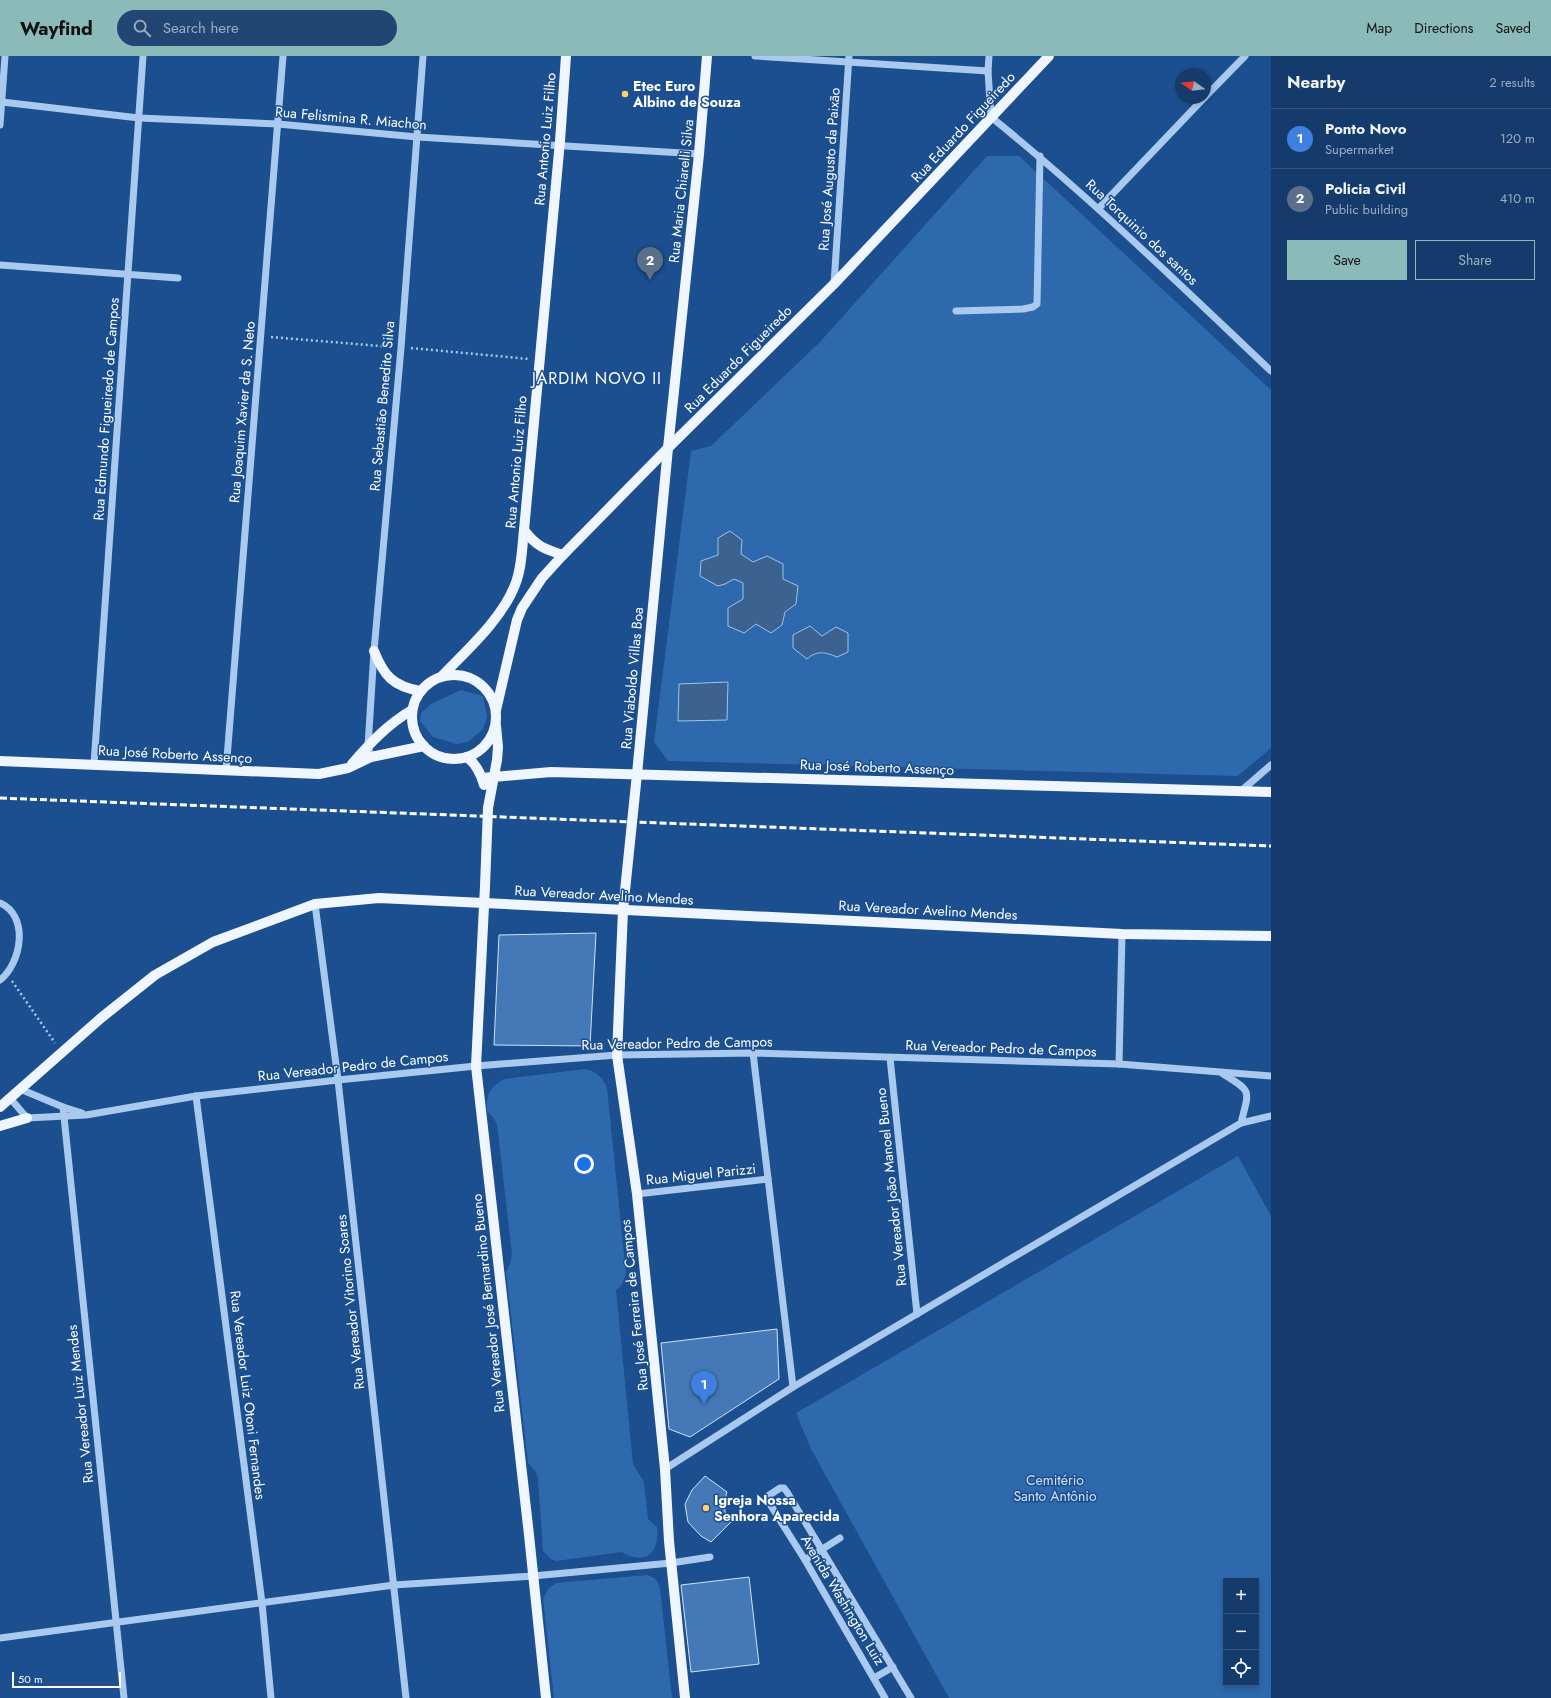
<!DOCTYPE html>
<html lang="en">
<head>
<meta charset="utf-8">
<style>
  :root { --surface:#143b6b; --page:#214673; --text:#f1f3f6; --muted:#9dadc1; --line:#33557e; --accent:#8bbbb9 }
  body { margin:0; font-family:Jost,sans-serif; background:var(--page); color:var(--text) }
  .controls { position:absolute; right:12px; bottom:12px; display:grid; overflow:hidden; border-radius:0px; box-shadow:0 2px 6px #0003 }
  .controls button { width:36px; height:36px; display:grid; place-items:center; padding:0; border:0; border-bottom:1px solid var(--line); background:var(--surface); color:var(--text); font:20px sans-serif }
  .compass { position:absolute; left:1175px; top:12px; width:36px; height:36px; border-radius:50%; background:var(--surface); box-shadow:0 2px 6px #0003; rotate:285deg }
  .scale { position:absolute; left:12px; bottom:10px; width:109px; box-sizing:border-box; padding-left:4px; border:2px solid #fff; border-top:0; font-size:11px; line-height:14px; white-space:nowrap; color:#fff; -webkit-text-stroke:3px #1b4f8f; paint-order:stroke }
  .you { position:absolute; left:584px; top:1108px; width:14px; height:14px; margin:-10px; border:3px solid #fff; border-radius:50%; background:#1a73e8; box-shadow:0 0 0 6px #1a73e833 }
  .badge { display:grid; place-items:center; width:26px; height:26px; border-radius:50%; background:var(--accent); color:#fff; font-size:13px; font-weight:700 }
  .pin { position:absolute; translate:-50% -33px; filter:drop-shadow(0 1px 2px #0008) }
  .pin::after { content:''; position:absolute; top:21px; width:14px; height:12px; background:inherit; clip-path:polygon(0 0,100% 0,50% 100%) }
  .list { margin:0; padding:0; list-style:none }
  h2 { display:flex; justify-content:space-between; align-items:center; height:52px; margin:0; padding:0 16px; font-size:17px }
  h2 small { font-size:13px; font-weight:400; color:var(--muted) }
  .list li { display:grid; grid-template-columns:26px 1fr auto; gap:12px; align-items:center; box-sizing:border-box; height:60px; padding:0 16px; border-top:1px solid var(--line) }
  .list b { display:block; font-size:15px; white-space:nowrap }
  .list p { margin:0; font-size:13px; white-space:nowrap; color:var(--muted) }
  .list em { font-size:13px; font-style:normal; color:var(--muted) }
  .actions { display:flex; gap:8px; padding:12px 16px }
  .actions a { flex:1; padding:9px 0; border:1px solid var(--accent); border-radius:0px; text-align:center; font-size:14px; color:var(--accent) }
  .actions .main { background:var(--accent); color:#111 }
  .icon { flex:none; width:22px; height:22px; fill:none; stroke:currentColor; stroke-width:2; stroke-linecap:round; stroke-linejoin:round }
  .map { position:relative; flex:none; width:1271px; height:1642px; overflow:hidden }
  header { display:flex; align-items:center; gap:24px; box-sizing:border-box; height:56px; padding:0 20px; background:var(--accent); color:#111 }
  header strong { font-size:19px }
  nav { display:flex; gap:22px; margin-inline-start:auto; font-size:14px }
  .search { width:280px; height:36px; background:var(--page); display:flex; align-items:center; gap:10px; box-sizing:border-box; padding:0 14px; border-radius:22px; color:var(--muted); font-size:15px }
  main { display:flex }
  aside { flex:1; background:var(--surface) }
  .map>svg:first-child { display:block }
</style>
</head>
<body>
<header>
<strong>Wayfind</strong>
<div class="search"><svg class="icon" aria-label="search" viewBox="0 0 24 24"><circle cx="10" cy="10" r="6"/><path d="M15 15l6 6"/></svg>Search here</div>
<nav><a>Map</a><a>Directions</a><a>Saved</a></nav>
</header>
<main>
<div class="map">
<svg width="1271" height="1642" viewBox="0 0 1271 1642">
  <rect width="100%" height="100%" fill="#1b4f8f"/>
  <!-- green -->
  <g fill="#2e69ad" fill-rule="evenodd">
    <path d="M 987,100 L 1019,100 L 1271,334 L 1271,692 L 1238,720 L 668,705 L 654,686 L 691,395 L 711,390 L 819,287 Z"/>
    <path d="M 461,634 L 483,640 L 487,661 L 483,673 L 468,686 L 457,688 L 433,681 L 420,665 L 421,657 L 431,648 Z"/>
    <path d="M 585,1013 C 596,1015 603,1021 607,1032 L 626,1218 L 621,1230 L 616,1234 L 633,1408 L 644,1426 L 648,1463 L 657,1471 C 659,1487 654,1505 634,1501 C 630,1501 626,1498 622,1496 L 556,1505 L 551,1503 L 543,1495 L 538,1423 L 536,1416 L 528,1407 L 506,1216 L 510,1208 L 512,1198 L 497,1068 L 493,1061 L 487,1055 C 486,1038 490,1031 504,1023 Z"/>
    <path d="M 1238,1100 L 1271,1160 L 1271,1642 L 949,1642 L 811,1393 L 796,1357 ZM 1226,1525 L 1256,1525 L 1256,1627 L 1226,1627 Z"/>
    <path d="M 647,1519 C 655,1521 658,1525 660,1533 L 672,1642 L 554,1642 L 543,1543 L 548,1533 L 556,1527 Z"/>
  </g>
  <!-- water -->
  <g fill="#3c6290" stroke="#9cc4f0">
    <path d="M 730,475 L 742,484 L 741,498 L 753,506 L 767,500 L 783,508 L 783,523 L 798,530 L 796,548 L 785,556 L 782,569 L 771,577 L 756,568 L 744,577 L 728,570 L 728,552 L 743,543 L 743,527 L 734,523 L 725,528 L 718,530 L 700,520 L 701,505 L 718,499 L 718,482 Z"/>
    <path d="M 810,570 L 822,580 L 836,571 L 848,577 L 848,596 L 837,601 C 825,596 817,594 807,603 L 793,592 L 793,579 Z"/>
    <path d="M 728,626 L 727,664 L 678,665 L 679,628 Z"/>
  </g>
  <!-- building -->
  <g fill="#4478b7" stroke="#cfe3fa">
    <path d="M 596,877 L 590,990 L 494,989 L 499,879 Z"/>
    <path d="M 777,1273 L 779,1323 L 690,1381 L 669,1373 L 661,1287 Z"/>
    <path d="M 705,1420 L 727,1436 L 724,1446 L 725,1456 L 732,1465 L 711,1486 L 701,1480 L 688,1466 L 685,1448 L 692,1434 Z"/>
    <path d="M 749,1521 L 759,1608 L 691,1616 L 681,1529 Z"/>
  </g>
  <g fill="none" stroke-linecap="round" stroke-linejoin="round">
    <!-- path -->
    <g stroke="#a9c9ee" stroke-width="2.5" stroke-dasharray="2 3" stroke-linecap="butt">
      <path d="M 271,281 L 392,291"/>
      <path d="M 411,292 L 529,303"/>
      <path d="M 12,925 L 55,987"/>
    </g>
    <!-- minor -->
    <g stroke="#a9c9ee" stroke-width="7">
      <path d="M 755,0 L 988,15"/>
      <path d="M 989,0 L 988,15 L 991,61 C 1089,140 1179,228 1271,315"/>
      <path d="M 1205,41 L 1245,0"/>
      <path d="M 2,46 L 139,62 L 278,68 L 417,81 L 699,98"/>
      <path d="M 0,69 L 5,0"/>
      <path d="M 1099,152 L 1204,42"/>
      <path d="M 0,209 L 178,222"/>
      <path d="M 834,228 L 849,0"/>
      <path d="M 956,255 L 1023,253 L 1033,251 L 1037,248 L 1040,100"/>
      <path d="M 371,701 L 368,690 L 374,595 L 401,292 L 423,0"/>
      <path d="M 94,708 L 143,0"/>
      <path d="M 226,715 L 283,0"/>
      <path d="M 1241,735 L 1271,709"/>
      <path d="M 0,847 C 30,860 21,908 0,924"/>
      <path d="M 315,848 L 338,1024 L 406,1642"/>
      <path d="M 753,997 L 793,1331"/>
      <path d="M 890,1002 L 917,1258"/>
      <path d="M 1119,1008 L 1122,878"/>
      <path d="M 1223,1018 C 1253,1036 1249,1034 1241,1067"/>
      <path d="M 20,1033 L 63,1051 L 82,1057"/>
      <path d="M 196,1040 L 262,1547 L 271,1642"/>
      <path d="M 10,1042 L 27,1062 L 86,1059 L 196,1040 L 338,1024 L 476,1010 L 617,999 L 753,997 L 1119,1008 L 1271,1020"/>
      <path d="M 63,1051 L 124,1642"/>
      <path d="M 637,1138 L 768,1123"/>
      <path d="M 665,1413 L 793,1331 L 1241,1067 L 1271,1060"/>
      <path d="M 805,1504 L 840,1482"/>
      <path d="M 0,1582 L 394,1529 L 533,1520 L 671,1507 L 710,1501"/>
      <path d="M 874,1622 L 893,1611"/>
      <path d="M 885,1642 L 805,1504 L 768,1445 L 768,1440 L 780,1432 L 784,1432 L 787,1436 L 911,1642"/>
    </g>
    <!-- major -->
    <g stroke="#f0f6ff" stroke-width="10">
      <path d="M 524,474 C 536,490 544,493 563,499"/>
      <path d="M 374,595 C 384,620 393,630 420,635"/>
      <circle cx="454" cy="661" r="42"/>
      <path d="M 442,620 C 467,594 502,563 515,529 C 522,512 522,491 524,474 L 560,85 L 566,0"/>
      <path d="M 496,654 L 517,564 L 522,552 L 542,522 L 563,499 L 668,392 L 834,228 L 1049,0"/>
      <path d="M 467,701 C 476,708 481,718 484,729"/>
      <path d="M 0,705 L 319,718 L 348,712 L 371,701 L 424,690"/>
      <path d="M 352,708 C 370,687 388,668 412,654"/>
      <path d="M 637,718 L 668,392 L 699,98 L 707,0"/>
      <path d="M 482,722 L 551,716 L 1271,736"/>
      <path d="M 488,752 L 497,704 L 498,691 L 496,670"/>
      <path d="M 485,830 L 476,1010 L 529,1479 L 546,1642"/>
      <path d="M 623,854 L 617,999 L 637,1138 L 665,1413 L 669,1485 L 685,1642"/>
      <path d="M 0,1051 L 101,962 L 155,919 L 213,886 L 315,848 L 379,842 L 1122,878 L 1271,880"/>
      <path d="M 0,1070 L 27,1062"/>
    </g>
    <!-- rail -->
    <path stroke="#fff" stroke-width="3" stroke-dasharray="7 3" stroke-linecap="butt" d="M 0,742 L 1271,790"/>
    <!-- major-bridge -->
    <g stroke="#f0f6ff" stroke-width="10">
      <path d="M 485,830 L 488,752"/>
      <path d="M 623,854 L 637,718"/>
    </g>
  </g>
  <!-- markers -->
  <g fill="#ffd166" stroke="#1b4f8f" stroke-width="1.5">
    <circle cx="625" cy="38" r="4"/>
    <circle cx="706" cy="1452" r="4"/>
  </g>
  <g text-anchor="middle" stroke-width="3" stroke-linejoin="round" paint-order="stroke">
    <!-- poi labels -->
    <g font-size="14" font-weight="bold" fill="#fff" stroke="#1b4f8f" text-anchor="start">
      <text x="633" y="35">Etec Euro<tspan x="633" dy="16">Albino de Souza</tspan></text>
      <text x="714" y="1449">Igreja Nossa<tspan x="714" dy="16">Senhora Aparecida</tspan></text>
    </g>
    <!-- street labels -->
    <g font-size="14" fill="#fff" stroke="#1b4f8f">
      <text transform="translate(351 62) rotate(5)" y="5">Rua Felismina R. Miachon</text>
      <text transform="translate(963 71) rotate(-47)" y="5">Rua Eduardo Figueiredo</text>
      <text transform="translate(545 83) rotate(-85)" y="5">Rua Antonio Luiz Filho</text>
      <text transform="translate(829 113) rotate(-86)" y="5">Rua José Augusto da Paixão</text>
      <text transform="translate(681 135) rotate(-84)" y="5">Rua Maria Chiarelli Silva</text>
      <text transform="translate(1142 176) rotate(43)" y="5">Rua Torquinio dos santos</text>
      <text transform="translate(738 303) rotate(-45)" y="5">Rua Eduardo Figueiredo</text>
      <text transform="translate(382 350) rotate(-85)" y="5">Rua Sebastião Benedito Silva</text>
      <text transform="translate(106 353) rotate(-86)" y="5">Rua Edmundo Figueiredo de Campos</text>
      <text transform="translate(242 356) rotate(-85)" y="5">Rua Joaquim Xavier da S. Neto</text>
      <text transform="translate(516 406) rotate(-85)" y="5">Rua Antonio Luiz Filho</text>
      <text transform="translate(632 622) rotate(-85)" y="5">Rua Viaboldo Villas Boa</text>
      <text transform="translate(175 698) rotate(3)" y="5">Rua José Roberto Assenço</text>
      <text transform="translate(877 711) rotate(2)" y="5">Rua José Roberto Assenço</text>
      <text transform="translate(604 839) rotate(3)" y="5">Rua Vereador Avelino Mendes</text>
      <text transform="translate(928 854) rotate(3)" y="5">Rua Vereador Avelino Mendes</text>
      <text transform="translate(677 987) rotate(-1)" y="5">Rua Vereador Pedro de Campos</text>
      <text transform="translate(1001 992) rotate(2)" y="5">Rua Vereador Pedro de Campos</text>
      <text transform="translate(353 1010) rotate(-6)" y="5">Rua Vereador Pedro de Campos</text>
      <text transform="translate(701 1118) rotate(-6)" y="5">Rua Miguel Parizzi</text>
      <text transform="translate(891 1131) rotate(-96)" y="5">Rua Vereador João Manoel Bueno</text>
      <text transform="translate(350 1246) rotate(-96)" y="5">Rua Vereador Vitorino Soares</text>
      <text transform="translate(488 1247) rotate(-96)" y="5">Rua Vereador José Bernardino Bueno</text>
      <text transform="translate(634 1249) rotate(-96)" y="5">Rua José Ferreira de Campos</text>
      <text transform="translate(248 1339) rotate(83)" y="5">Rua Vereador Luiz Otoni Fernandes</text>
      <text transform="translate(80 1348) rotate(-96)" y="5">Rua Vereador Luiz Mendes</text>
      <text transform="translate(843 1544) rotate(59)" y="5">Avenida Washington Luiz</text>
    </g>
    <!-- park labels -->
    <g font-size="14" fill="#cfe3fa" stroke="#1b4f8f">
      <text x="1055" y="1429">Cemitério<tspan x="1055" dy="16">Santo Antônio</tspan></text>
    </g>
    <!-- quarter labels -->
    <g font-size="16" letter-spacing="1" fill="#fff" stroke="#1b4f8f">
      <text x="597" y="328">JARDIM NOVO II</text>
    </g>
  </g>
</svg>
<div class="controls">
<button>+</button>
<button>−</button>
<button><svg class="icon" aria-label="locate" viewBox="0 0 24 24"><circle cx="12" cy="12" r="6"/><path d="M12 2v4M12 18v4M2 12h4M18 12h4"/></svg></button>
</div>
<svg class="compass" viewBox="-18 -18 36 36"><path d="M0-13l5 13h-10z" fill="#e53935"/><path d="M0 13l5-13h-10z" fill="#9dadc1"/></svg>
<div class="scale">50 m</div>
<div class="you"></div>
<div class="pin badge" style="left:704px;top:1348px;background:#3f7fe0">1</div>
<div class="pin badge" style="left:650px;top:224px;background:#5c6f8a">2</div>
</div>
<aside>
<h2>Nearby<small>2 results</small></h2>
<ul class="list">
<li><span class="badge" style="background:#3f7fe0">1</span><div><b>Ponto Novo</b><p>Supermarket</p></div><em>120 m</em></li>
<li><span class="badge" style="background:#5c6f8a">2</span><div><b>Policia Civil</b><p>Public building</p></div><em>410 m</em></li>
</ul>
<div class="actions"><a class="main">Save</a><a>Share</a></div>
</aside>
</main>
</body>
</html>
